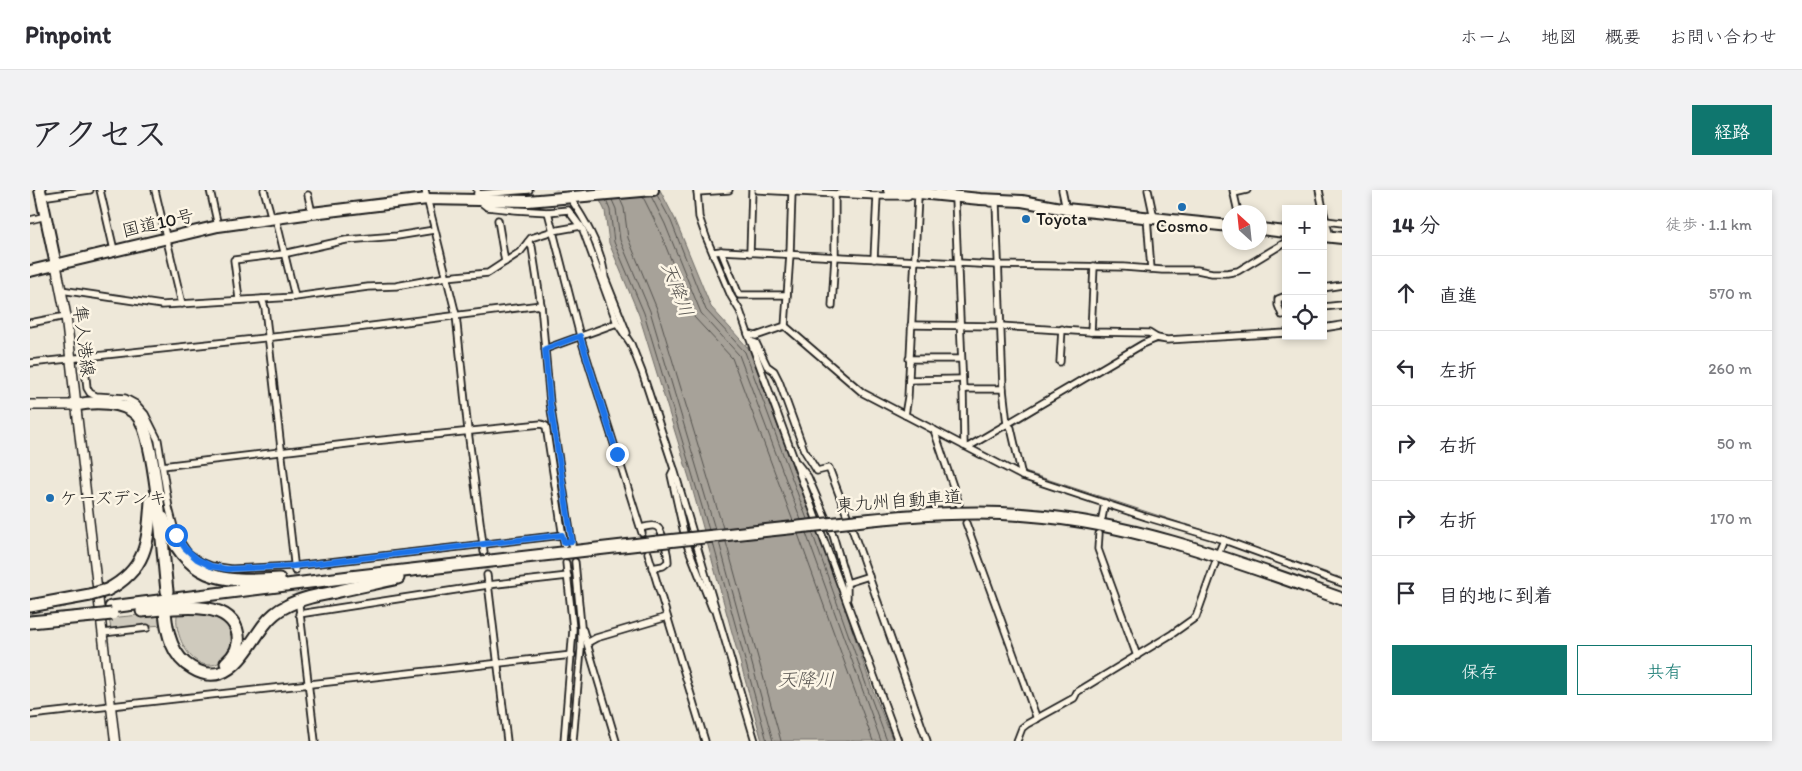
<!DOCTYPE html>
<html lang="ja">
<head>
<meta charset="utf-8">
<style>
  :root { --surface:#fff; --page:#f2f2f3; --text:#2b2b33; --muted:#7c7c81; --line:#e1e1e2; --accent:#0f766e }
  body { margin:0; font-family:Itim,"Klee One",sans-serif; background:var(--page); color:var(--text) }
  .controls { position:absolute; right:15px; top:15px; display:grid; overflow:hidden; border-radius:0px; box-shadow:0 2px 8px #0003 }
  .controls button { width:45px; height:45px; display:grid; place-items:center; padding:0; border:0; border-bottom:1px solid var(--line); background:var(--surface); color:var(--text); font:25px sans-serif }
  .compass { position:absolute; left:1192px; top:15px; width:45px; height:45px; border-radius:50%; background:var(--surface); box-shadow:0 2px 8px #0003; rotate:333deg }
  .stop { position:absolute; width:15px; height:15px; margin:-11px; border:4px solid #1a73e8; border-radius:50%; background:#fff }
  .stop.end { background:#1a73e8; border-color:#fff; box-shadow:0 1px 5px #0008 }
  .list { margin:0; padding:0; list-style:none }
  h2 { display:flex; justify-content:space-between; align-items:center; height:65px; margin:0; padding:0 20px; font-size:21px }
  h2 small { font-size:16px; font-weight:400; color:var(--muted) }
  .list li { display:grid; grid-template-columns:32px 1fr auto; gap:15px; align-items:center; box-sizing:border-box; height:75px; padding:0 20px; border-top:1px solid var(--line) }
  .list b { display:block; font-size:19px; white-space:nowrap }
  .list em { font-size:16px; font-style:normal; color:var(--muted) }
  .actions { display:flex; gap:10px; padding:15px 20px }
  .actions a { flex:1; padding:11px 0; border:1px solid var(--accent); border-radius:0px; text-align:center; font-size:18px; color:var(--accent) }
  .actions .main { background:var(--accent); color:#fff }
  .icon { flex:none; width:28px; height:28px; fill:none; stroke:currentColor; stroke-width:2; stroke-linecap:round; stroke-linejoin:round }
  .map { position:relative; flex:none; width:1312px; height:551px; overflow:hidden; border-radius:0px }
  header { display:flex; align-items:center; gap:30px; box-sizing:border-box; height:70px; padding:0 25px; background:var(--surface); border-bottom:1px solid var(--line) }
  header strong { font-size:24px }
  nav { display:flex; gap:28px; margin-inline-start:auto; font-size:18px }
  .intro { display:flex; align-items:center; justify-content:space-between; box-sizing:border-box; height:120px; padding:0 30px }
  h1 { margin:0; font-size:35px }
  .button { padding:12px 22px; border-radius:0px; background:var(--accent); color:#fff; font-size:18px; font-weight:700 }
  main { display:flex; gap:30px; padding:0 30px }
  aside { flex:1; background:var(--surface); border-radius:0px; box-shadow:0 2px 8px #0003 }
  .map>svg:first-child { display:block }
</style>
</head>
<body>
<header>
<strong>Pinpoint</strong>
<nav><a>ホーム</a><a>地図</a><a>概要</a><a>お問い合わせ</a></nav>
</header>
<div class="intro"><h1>アクセス</h1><a class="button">経路</a></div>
<main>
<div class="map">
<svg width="1312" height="551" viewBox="0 0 1312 551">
  <rect width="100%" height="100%" fill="#eee8d9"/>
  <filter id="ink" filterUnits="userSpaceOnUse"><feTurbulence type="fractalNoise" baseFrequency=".02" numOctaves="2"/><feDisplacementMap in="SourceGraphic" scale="10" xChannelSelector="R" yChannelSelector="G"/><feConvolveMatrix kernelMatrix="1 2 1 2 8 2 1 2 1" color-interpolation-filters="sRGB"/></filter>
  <g filter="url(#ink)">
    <!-- green -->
    <g fill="#cfcabd" stroke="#76736c">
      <path d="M 174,420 L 199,433 L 205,454 C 201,460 196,469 190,472 C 164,487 141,444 148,421 Z"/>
      <path d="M 131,423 L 132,435 L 81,439 L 79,428 Z"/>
    </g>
    <!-- water -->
    <path fill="#a7a299" stroke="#6f6c67" d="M 565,0 L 630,0 L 645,29 L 681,117 L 719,159 L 805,389 L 842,498 L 863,551 L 732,551 L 661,294 L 609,125 L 579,53 L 575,21 Z"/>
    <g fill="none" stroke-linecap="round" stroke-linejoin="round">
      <!-- shore -->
      <g stroke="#54524e" stroke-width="1">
        <path d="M 627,5 L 641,31 L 676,120 L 715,162 L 777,329"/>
        <path d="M 621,6 L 635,34 L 671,123 L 709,165 L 771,330"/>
        <path d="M 613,7 L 628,37 L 664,127 L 702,168 L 763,331"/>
        <path d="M 590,9 L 594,18 L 598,48 L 627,119 L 693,338"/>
        <path d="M 576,10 L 580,20 L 584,52 L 614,123 L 679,340"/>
        <path d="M 582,10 L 586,19 L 590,50 L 620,121 L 685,339"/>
        <path d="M 782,342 L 838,500 L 857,551"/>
        <path d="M 776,343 L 851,551"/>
        <path d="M 768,344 L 843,551"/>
        <path d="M 689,352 L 743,551"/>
        <path d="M 696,352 L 751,551"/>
        <path d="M 683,353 L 737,551"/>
      </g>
      <!-- stream -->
      <g stroke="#6f6c67" stroke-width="1">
        <path d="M 1232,142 L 1256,140"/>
        <path d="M 1122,153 L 1135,153"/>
        <path d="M 983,236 L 1061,188"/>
        <path d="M 944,257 L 987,279"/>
        <path d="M 995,282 L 1151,333"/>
        <path d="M 1156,334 L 1301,384"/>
        <path d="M 1306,386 L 1312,388"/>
      </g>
      <!-- minor-tunnel -->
      <g stroke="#cec9bd" stroke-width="5.5" stroke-dasharray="5.5 3" stroke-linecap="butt">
        <path d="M 525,0 L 538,20"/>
        <path d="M 454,362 L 457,385"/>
        <path d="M 265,381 L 269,411"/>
      </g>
      <!-- minor casing -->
      <g stroke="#1c1c1c" stroke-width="9">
        <g id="minor">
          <path d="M 70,0 L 84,60"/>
          <path d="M 125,0 L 152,114"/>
          <path d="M 180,0 L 188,36"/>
          <path d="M 234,0 L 242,29"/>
          <path d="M 395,0 L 426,125 L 438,241 L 454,362"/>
          <path d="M 447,0 L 448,10 L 457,17 L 485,20 L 518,22 L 538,20 L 553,40 L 587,133 L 601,154 L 612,182 L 644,279 L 725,551"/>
          <path d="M 667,0 L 669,27 L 676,47 L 701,106 L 710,121 L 718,144 L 868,551"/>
          <path d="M 728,0 L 847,6 L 878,6"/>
          <path d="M 1032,0 L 1036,19"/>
          <path d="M 1118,0 L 1124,28"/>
          <path d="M 1203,0 L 1208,22"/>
          <path d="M 1289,0 L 1293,19"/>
          <path d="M 667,2 L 699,0"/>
          <path d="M 811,3 L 825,1 L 838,4"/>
          <path d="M 1204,3 L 1217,0"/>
          <path d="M 447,4 L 499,0"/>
          <path d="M 278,5 L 282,23"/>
          <path d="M 11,7 L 60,0"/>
          <path d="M 540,8 C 556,31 572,59 575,88 L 597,143"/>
          <path d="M 925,10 L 933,199 L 934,256"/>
          <path d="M 960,13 L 966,13 L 973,199 L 977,234 L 981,238 L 992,286"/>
          <path d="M 1293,20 L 1300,47"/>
          <path d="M 518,22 L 550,146 L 612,343"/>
          <path d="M 1117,27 L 1121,79"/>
          <path d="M 246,29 L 265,107"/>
          <path d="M 0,30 L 16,26"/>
          <path d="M 468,30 L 475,72"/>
          <path d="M 1296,31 L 1312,33"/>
          <path d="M 498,52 L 502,57 L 511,115 L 520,213 L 542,354"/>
          <path d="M 691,61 L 709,105 L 757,105"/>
          <path d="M 683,62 L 691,61 L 968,75 L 1094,77 L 1132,80 L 1167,80 L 1182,83 L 1197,83 L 1208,81 L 1256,52"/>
          <path d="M 720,63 L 722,0"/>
          <path d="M 844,69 L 847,6"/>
          <path d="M 1293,98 L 1312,95"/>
          <path d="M 31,100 L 132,115 L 265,107 L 338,97 L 366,96 L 416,87 L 458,83 L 490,62 L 501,48 L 523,41 L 551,36"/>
          <path d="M 1256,106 L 1248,109 L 1248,115 L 1252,125 L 1256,124"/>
          <path d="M 209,109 L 204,70 L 253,64 L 316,50 L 367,46 L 404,40"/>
          <path d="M 232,109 L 235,118 L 265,381"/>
          <path d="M 802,116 L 805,66 L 805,5"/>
          <path d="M 1293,117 L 1312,115"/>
          <path d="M 0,133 L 36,126"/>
          <path d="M 881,135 L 970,136 L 1061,142 L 1119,143 L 1127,148 L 1137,150 L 1256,143"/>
          <path d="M 755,136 L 760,64 L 762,2"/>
          <path d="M 1293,138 L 1312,135"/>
          <path d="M 1061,142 L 1064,76"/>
          <path d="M 718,144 L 726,146 L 755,136 L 833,203 L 992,286 L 1116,327 L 1194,350 L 1312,393"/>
          <path d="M 723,152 L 726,153 L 737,176 L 744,181 L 749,191 L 774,260 L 787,281 L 799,278 L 821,336 L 897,551"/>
          <path d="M 515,159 L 587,133"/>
          <path d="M 54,167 L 57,198 L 60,203 L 66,206 L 95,208 L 106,214 L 115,224 L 128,250 L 139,318 L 146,345 L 158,363 L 171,372 L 181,376 L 202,379 L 264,376 L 533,345"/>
          <path d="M 879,169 L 931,169"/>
          <path d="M 1030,172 L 1032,139"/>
          <path d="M 0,173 L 318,139 L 511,115"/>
          <path d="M 879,190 L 932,189"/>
          <path d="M 933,199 L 973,199"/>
          <path d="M 875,225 L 878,207 L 888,6"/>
          <path d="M 904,240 L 929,314"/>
          <path d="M 938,257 L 1113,154 L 1127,148"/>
          <path d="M 767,273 L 778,287 L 803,345 L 817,393 L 817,408"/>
          <path d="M 132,276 L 334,252 L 511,234 L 516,236 L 534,354"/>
          <path d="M 644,279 L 641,285 L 656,352 L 682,418"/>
          <path d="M 1072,328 L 1075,313"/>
          <path d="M 936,333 L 1007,529"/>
          <path d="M 611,338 C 615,337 623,334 627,337 C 633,340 638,366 638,372 L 633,376 L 622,378"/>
          <path d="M 1069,344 L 1068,359 L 1107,466"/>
          <path d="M 1189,362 L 1194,350"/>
          <path d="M 618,363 L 675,551"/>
          <path d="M 457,385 L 477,551"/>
          <path d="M 817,393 L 839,386"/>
          <path d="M 269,415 L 285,551"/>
          <path d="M 269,424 L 458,395 L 538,386"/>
          <path d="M 553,440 L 586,551"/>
          <path d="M 73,443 L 117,438"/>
          <path d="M 557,453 L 566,448 L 637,427"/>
          <path d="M 0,525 L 542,465"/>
          <path d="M 534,551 L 543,439 L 536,373"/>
          <path d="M 543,551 L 551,459 L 551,436 L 545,372"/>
          <path d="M 987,551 L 992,538 L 997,534 L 1044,508 L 1047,502 L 1142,444 L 1166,427 L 1185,374"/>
        </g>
      </g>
      <!-- tertiary casing -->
      <g stroke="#1c1c1c" stroke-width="11">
        <path id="tertiary" d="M 46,215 L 85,551"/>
      </g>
      <!-- primary casing -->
      <g stroke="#1c1c1c" stroke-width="12">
        <path id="primary" d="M 0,215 L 46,215 L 36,126 L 26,75"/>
      </g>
      <!-- trunk casing -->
      <g stroke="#1c1c1c" stroke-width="14">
        <g id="trunk">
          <path d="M 10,0 L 26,75"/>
          <path d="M 859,0 L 950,9 L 992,11 L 1036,19 L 1200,36"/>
          <path d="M 1230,39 L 1256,42"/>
          <path d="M 1293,46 L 1312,48"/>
          <path d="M 0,81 L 188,36 L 282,23 L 397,9 L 498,11 L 623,0"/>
        </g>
      </g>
      <!-- motorway casing -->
      <g stroke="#1c1c1c" stroke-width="15">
        <g id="motorway">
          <path d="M 46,215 C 64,211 94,211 107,225 C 126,246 133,368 137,401"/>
          <path d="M 133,328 C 155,390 190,393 249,389"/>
          <path d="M 825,331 C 882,325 940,320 998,325 C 1107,333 1210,373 1312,409"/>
          <path d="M 77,400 C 117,379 118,352 121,311"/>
          <path d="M 0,416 L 60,405"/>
          <path d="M 81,417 L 320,387 L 628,352"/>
          <path d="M 112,421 C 139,419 202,406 208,445 C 210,456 204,466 196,473"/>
          <path d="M 135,422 C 137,443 142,467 162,478 C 198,500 216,459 234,435 C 240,427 248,420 257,416 C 272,408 289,405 305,402 C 326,397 347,393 368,388"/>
          <path d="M 0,432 L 63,426"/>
        </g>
      </g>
      <!-- minor -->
      <use href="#minor" stroke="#fcf5e5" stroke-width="5.5"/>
      <!-- tertiary -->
      <use href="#tertiary" stroke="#fcf5e5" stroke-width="8"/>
      <!-- primary -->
      <use href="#primary" stroke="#fcf5e5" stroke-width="9"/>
      <!-- trunk -->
      <use href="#trunk" stroke="#fcf5e5" stroke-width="10"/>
      <!-- motorway -->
      <use href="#motorway" stroke="#fcf5e5" stroke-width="11"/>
      <!-- motorway-bridge casing -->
      <g stroke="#1c1c1c" stroke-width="15" stroke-linecap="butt">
        <g id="motorway-bridge">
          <path d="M 628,352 L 825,331"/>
          <path d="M 60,405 L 77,400"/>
          <path d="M 63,426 L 82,424"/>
        </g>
      </g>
      <!-- motorway-bridge -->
      <use href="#motorway-bridge" stroke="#fcf5e5" stroke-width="11"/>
    </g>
  </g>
  <g fill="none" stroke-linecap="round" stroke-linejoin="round" filter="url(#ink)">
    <!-- route -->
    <path stroke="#1a73e8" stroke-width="6" d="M 146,345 L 155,358 L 167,369 L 181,376 L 197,379 L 264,376 L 532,345 L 534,352 L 542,351 L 520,213 L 515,159 L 550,146 L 587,264"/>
  </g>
  <!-- markers -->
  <g fill="#1f6fb2" stroke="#fcf5e5" stroke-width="2">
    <circle cx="1152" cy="17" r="5"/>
    <circle cx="996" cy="29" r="5"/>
    <circle cx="20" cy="308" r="5"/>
  </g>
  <g text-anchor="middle" stroke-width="5" stroke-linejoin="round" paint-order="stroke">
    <!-- poi labels -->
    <g font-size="18" fill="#1c1c1c" stroke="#fcf5e5" text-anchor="start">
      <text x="1006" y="35">Toyota</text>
      <text x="1152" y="42" text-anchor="middle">Cosmo</text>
      <text x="30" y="314">ケーズデンキ</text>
    </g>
    <!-- street labels -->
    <g font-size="18" fill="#1c1c1c" stroke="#fcf5e5">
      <text transform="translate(128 33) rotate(-13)" y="6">国道10号</text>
      <text transform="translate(54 151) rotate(83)" y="6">隼人港線</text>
      <text transform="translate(869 311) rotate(-4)" y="6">東九州自動車道</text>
    </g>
    <!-- water labels -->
    <g font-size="19" font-style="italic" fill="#5b5854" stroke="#fcf5e5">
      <text transform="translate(648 99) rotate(69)" y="7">天降川</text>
      <text x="776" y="496">天降川</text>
    </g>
  </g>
</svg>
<div class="controls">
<button>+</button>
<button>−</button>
<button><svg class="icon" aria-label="locate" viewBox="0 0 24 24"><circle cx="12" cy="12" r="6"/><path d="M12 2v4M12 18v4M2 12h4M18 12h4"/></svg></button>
</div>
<svg class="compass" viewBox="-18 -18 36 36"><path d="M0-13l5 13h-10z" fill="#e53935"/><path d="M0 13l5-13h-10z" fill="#7c7c81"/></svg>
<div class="stop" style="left:146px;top:345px"></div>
<div class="stop end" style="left:587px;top:264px"></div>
</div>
<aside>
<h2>14 分<small>徒歩 · 1.1 km</small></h2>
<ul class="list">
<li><svg class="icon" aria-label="ahead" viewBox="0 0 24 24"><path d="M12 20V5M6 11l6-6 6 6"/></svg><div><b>直進</b></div><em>570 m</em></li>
<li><svg class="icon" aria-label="left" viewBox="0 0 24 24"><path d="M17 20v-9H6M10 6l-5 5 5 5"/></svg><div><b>左折</b></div><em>260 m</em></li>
<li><svg class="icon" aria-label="right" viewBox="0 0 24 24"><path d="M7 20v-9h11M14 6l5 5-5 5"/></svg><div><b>右折</b></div><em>50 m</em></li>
<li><svg class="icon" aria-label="right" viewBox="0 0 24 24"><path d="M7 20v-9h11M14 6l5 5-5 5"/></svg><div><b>右折</b></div><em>170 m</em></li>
<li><svg class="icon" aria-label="arrive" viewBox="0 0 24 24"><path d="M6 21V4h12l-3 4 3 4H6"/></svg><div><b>目的地に到着</b></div></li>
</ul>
<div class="actions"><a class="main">保存</a><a>共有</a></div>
</aside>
</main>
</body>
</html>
